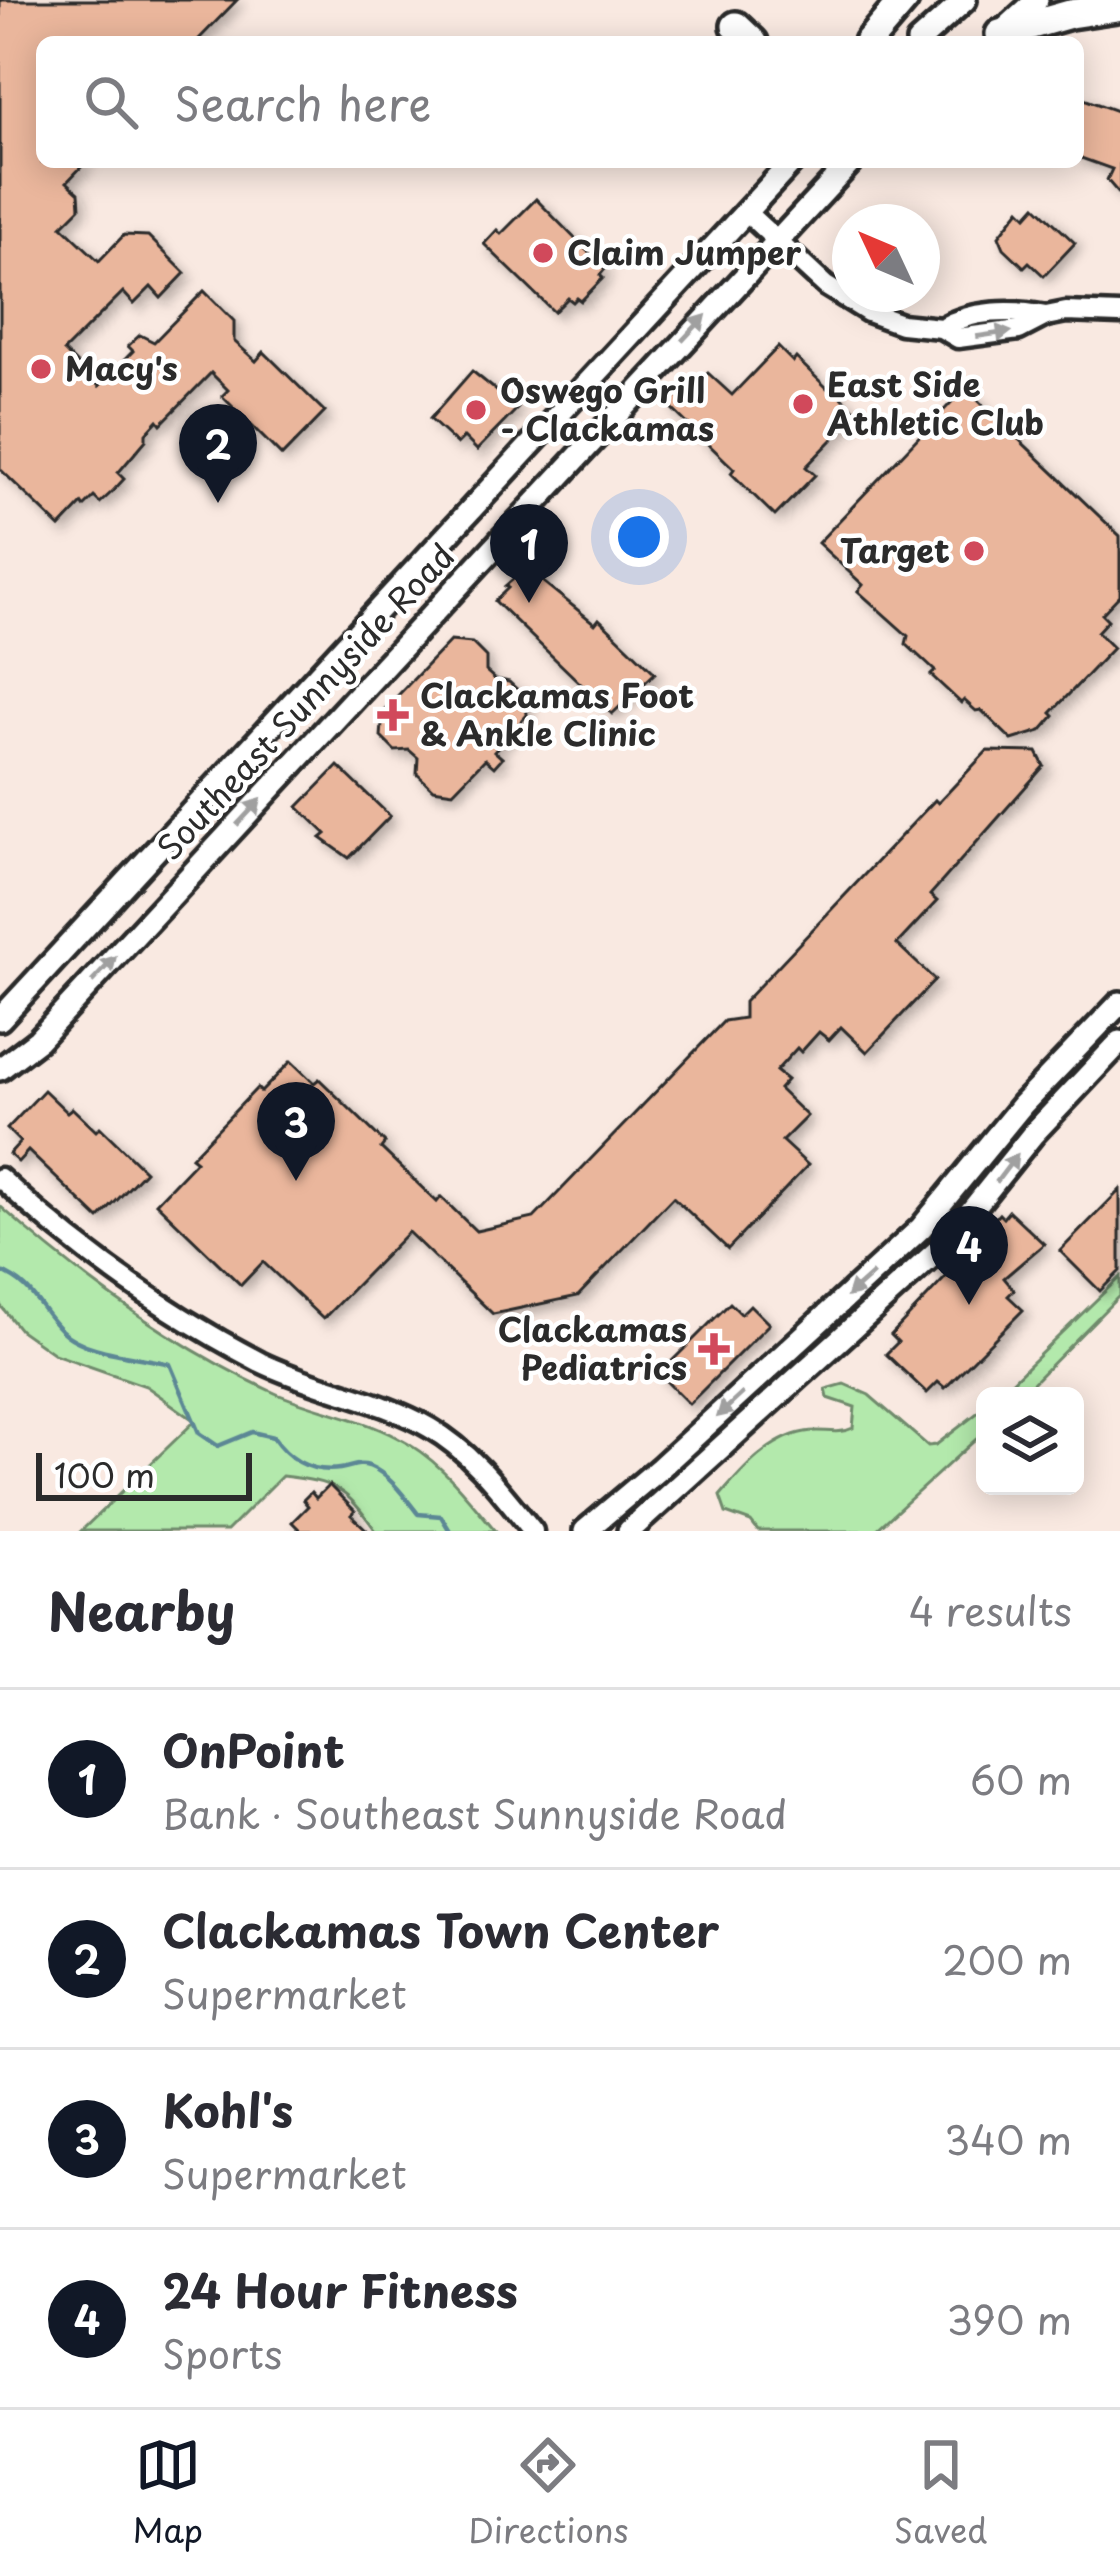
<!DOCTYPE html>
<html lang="en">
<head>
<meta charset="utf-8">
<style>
  :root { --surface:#fff; --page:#f7f7f7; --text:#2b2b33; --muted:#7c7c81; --line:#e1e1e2; --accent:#111827 }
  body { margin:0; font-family:"Playpen Sans",sans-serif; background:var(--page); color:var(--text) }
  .controls { position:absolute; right:36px; bottom:36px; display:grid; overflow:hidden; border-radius:18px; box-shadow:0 6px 30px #0003 }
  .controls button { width:108px; height:108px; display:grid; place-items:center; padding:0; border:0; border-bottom:3px solid var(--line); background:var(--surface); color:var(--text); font:60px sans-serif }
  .compass { position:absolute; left:832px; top:204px; width:108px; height:108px; border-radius:50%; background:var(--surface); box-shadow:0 6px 30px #0003; rotate:314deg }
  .scale { position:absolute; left:36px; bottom:30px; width:216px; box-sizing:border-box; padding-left:12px; border:6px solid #2b2b2b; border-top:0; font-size:33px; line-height:42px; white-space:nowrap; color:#2b2b2b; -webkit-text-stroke:9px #fff; paint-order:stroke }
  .you { position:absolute; left:639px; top:537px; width:42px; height:42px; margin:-30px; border:9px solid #fff; border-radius:50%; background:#1a73e8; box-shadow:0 0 0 18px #1a73e833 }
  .badge { display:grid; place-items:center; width:78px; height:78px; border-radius:50%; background:var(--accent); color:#fff; font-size:39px; font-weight:700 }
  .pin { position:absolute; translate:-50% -99px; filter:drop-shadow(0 3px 6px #0008) }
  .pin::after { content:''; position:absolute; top:63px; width:42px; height:36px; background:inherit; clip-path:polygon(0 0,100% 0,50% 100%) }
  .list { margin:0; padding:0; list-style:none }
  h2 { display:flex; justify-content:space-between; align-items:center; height:156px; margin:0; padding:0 48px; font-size:51px }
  h2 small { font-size:39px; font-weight:400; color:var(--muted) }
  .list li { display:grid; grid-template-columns:78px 1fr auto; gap:36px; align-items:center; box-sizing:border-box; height:180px; padding:0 48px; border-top:3px solid var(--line) }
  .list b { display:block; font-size:45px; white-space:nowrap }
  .list p { margin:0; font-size:39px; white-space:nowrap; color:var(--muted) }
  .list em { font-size:39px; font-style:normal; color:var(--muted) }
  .icon { flex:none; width:66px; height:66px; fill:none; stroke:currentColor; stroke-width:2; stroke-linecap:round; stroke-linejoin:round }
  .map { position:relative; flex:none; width:1120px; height:1531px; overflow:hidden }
  .search { position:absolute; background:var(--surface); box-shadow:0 6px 30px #0003; left:36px; right:36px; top:36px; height:132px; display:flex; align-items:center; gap:30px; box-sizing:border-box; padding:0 42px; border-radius:18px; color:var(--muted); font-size:45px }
  .sheet { height:876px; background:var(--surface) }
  nav { display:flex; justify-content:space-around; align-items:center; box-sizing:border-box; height:168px; border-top:3px solid var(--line); background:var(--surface); font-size:33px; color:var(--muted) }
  nav a { display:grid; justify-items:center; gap:6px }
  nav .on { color:var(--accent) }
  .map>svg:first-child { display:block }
</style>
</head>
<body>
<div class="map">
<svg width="1120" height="1531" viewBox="0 0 1120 1531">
  <defs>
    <filter id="shadow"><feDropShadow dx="5.5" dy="5.5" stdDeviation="6" flood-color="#0004"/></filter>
  </defs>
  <rect width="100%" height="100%" fill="#f9e9e1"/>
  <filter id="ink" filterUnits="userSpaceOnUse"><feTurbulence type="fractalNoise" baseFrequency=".00833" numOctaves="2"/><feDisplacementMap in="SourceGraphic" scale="24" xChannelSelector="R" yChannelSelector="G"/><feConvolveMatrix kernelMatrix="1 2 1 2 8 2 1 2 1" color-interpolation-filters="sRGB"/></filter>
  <g filter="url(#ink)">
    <!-- green -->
    <g fill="#b3e9ac" stroke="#6f8a6c" stroke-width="3">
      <path d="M 0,1206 C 82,1279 174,1347 275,1393 C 314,1410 358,1417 396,1437 C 439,1458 466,1496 496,1531 L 376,1531 C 345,1487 335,1482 282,1476 L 227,1531 L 81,1531 L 195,1421 L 146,1386 L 54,1354 L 20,1330 L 0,1305 Z"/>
      <path d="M 1120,1277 L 1120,1295 L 1020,1396 L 997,1396 Z"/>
      <path d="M 844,1384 L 869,1395 L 928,1446 L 936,1445 L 985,1407 L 985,1431 L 875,1531 L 758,1531 L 751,1522 L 726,1513 L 720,1496 C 742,1470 770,1438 805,1432 C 823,1428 836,1436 853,1428 L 855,1407 L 828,1398 L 826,1389 Z"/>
    </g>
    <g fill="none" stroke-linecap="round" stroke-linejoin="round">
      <!-- stream -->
      <path stroke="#5b8795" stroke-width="4.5" d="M 0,1271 C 35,1286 36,1305 61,1330 C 83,1353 139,1356 170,1364 L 199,1433 L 218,1446 L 252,1432 L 273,1437 C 289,1460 311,1473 340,1469 C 351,1468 357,1462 369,1466 C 389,1474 405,1497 418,1514 L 441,1516 L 450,1531"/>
    </g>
    <!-- building -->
    <g fill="#eab69c" stroke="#2b2b2b" stroke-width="3" filter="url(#shadow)">
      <path d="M 0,0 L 237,0 L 196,42 L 42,42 L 42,162 L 86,162 L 67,182 L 79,193 L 80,208 L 62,226 L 99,261 L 124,235 L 148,236 L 185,273 L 161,298 L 151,287 L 134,304 L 123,292 L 64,351 L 99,386 L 133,351 L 128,346 L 140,335 L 154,342 L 204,291 L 234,321 L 234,341 L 256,361 L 264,352 L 325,412 L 282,456 L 222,396 L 228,390 L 211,373 L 161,424 L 158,420 L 146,433 L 146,440 L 118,473 L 124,479 L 112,492 L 100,503 L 94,497 L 84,507 L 82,504 L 60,527 L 0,469 Z"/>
      <path d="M 1078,97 L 1120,112 L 1120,195 L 1107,180 L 1112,169 L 1078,157 Z"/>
      <path d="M 536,199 L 605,269 L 600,275 L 603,278 L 581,301 L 577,298 L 573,302 L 568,298 L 554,312 L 484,244 L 497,230 L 501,234 Z"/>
      <path d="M 1036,206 L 1075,243 L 1044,276 L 1029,262 L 1024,267 L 1004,248 L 999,236 L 1020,209 L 1027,216 Z"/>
      <path d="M 778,347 L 793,362 L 796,358 L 827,388 L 829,385 L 858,413 L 806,467 L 815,475 L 775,516 L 731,473 L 734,469 L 668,405 L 692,380 L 696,385 L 708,373 L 732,395 Z"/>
      <path d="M 472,371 L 518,408 L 477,450 L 464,437 L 457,444 L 430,419 Z"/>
      <path d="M 965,388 L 1120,536 L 1120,595 L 1102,614 L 1108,620 L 1097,632 L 1113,648 L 1051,713 L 1054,716 L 1041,731 L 1012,740 L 981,710 L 976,711 L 964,700 L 961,703 L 931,675 L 935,671 L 906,644 L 908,636 L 858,591 L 863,585 L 818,543 Z"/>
      <path d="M 526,568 L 595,624 L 599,619 L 655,673 L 612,714 L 495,601 L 508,588 L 505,586 Z"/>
      <path d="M 450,641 L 472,643 L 486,657 L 486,671 L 495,679 L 509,682 L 526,698 L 527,715 L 494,751 L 502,758 L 494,767 L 485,759 L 453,792 L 433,789 L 417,774 L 418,758 L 409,750 L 395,751 L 381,737 L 383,711 Z"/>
      <path d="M 987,751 L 1037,752 L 1044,766 L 930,895 L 937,901 L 897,944 L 935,980 L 867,1052 L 841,1027 L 829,1040 L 819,1032 L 801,1052 L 797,1048 L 776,1071 L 787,1080 L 779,1089 L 807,1116 L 782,1141 L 808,1165 L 728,1249 L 673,1197 L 578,1296 L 493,1314 L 408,1232 L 323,1319 L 263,1262 L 241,1285 L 156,1203 L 196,1161 L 191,1157 L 257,1088 L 261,1092 L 291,1061 L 314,1083 L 319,1079 L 385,1143 L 381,1148 L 437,1202 L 441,1197 L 476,1231 L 534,1218 L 724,1021 L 744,1018 L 744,1002 L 935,800 L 938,803 Z"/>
      <path d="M 338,766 L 390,816 L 349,858 L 321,838 L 326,834 L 298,807 Z"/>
      <path d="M 44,1090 L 67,1112 L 72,1108 L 96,1131 L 100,1127 L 145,1171 L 99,1219 L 28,1151 L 18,1162 L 9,1154 L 20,1142 L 7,1129 Z"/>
      <path d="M 1120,1190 L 1120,1271 L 1100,1291 L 1060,1251 Z"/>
      <path d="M 1009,1211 L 1044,1244 L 1004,1278 L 1014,1290 L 1008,1296 L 1023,1310 L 945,1388 L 938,1382 L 927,1393 L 886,1354 L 898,1342 L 891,1335 L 981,1240 L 988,1232 L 985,1229 L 999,1214 L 1003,1218 Z"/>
      <path d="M 730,1303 L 741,1314 L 750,1305 L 769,1324 L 689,1404 L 659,1374 Z"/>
      <path d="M 329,1485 L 355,1511 L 351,1515 L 368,1531 L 301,1531 L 292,1522 L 308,1506 L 303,1500 L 311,1492 L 316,1498 Z"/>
    </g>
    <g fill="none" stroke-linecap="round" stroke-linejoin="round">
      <!-- tertiary casing -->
      <g stroke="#2b2b2b" stroke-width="27">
        <g id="tertiary">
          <path d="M 746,212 L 826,286 L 868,312 L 901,324 L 941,328 L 958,338 L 1019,330 L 1046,316 L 1066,312 L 1120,314"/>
          <path d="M 941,328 C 971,310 1012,309 1046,316"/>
          <path d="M 0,1178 C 77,1250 166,1313 260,1362 C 315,1389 378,1398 430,1428 C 472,1452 503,1494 533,1531"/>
        </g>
      </g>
      <!-- secondary casing -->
      <g stroke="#2b2b2b" stroke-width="30">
        <g id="secondary">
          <path d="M 585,1531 L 660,1468 L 921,1228 L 1022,1105 L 1120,1003"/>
          <path d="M 629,1531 L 944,1245 L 1033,1134 L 1120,1042"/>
        </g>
      </g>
      <!-- primary casing -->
      <g stroke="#2b2b2b" stroke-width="30">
        <g id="primary">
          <path d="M 1002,32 L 1037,0"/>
          <path d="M 918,42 L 965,0"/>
          <path d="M 0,1019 L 792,162"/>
          <path d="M 0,1069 L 38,1040 L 851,162"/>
        </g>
      </g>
      <!-- motorway casing -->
      <g stroke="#2b2b2b" stroke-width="36">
        <g id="motorway">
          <path d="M 736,26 L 753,42"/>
          <path d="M 1000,34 L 1070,14 L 1117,7"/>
          <path d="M 868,42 L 904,0"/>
        </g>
      </g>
      <!-- tertiary -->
      <use href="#tertiary" stroke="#fff" stroke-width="18"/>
      <!-- secondary -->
      <use href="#secondary" stroke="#fff" stroke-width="21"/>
      <!-- primary -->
      <use href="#primary" stroke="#fff" stroke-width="21"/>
      <!-- motorway -->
      <use href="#motorway" stroke="#fff" stroke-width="27"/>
    </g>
    <!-- one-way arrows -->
    <defs><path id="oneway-solid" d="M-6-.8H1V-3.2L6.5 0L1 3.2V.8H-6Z" transform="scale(3)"/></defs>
    <g fill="#a0a0a0">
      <use href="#oneway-solid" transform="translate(694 328) rotate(-47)"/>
      <use href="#oneway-solid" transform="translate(994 334) rotate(-8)"/>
      <use href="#oneway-solid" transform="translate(249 812) rotate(-47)"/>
      <use href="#oneway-solid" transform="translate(104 969) rotate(-47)"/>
      <use href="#oneway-solid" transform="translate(1007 1168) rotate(-53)"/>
      <use href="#oneway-solid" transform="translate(860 1285) rotate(138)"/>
      <use href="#oneway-solid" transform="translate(730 1405) rotate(137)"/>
    </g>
  </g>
  <!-- markers -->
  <g fill="#d1495b" stroke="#fff" stroke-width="4.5">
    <circle cx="543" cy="253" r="12"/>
    <circle cx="41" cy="369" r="12"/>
    <circle cx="803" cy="404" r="12"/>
    <circle cx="476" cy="410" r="12"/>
    <circle cx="974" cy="551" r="12"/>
    <path d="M387 697h12v12h12v12h-12v12h-12v-12h-12v-12h12z"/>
    <path d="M708 1331h12v12h12v12h-12v12h-12v-12h-12v-12h12z"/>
  </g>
  <g text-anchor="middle" stroke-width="9" stroke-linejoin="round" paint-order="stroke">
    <!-- poi labels -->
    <g font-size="33" font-weight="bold" fill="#2b2b2b" stroke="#fff" text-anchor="start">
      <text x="567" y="265">Claim Jumper</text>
      <text x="65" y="381">Macy's</text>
      <text x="827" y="397">East Side<tspan x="827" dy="38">Athletic Club</tspan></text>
      <text x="500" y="403">Oswego Grill<tspan x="500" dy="38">- Clackamas</tspan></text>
      <text x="950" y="563" text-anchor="end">Target</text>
      <text x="420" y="708">Clackamas Foot<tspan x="420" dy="38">&amp; Ankle Clinic</tspan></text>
      <text x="687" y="1342" text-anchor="end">Clackamas<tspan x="687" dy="38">Pediatrics</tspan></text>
    </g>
    <!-- street labels -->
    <g font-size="33" fill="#2b2b2b" stroke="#fff">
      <text transform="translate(306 702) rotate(-47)" y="12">Southeast Sunnyside Road</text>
    </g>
  </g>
</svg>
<div class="controls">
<button><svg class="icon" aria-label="layers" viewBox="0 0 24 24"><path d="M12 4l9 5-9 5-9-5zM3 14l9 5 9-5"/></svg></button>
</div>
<svg class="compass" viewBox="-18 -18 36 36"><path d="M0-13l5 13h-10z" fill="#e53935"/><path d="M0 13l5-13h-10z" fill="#7c7c81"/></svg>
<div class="scale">100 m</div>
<div class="you"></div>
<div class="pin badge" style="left:529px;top:603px">1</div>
<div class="pin badge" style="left:218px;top:503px">2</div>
<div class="pin badge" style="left:296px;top:1181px">3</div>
<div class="pin badge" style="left:969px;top:1305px">4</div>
<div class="search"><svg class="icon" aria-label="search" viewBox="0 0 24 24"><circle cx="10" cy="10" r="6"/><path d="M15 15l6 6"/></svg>Search here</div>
</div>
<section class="sheet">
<h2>Nearby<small>4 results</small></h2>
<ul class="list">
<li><span class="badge">1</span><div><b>OnPoint</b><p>Bank · Southeast Sunnyside Road</p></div><em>60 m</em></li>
<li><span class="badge">2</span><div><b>Clackamas Town Center</b><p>Supermarket</p></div><em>200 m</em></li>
<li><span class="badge">3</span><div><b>Kohl's</b><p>Supermarket</p></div><em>340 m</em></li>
<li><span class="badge">4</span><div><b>24 Hour Fitness</b><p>Sports</p></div><em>390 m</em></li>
</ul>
</section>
<nav>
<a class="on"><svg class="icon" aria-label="map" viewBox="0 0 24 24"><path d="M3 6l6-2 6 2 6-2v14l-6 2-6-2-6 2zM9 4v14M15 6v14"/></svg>Map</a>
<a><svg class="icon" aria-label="directions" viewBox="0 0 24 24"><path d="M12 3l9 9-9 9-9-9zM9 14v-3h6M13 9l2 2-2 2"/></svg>Directions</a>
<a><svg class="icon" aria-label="saved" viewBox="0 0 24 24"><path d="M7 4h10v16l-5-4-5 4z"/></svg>Saved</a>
</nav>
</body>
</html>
